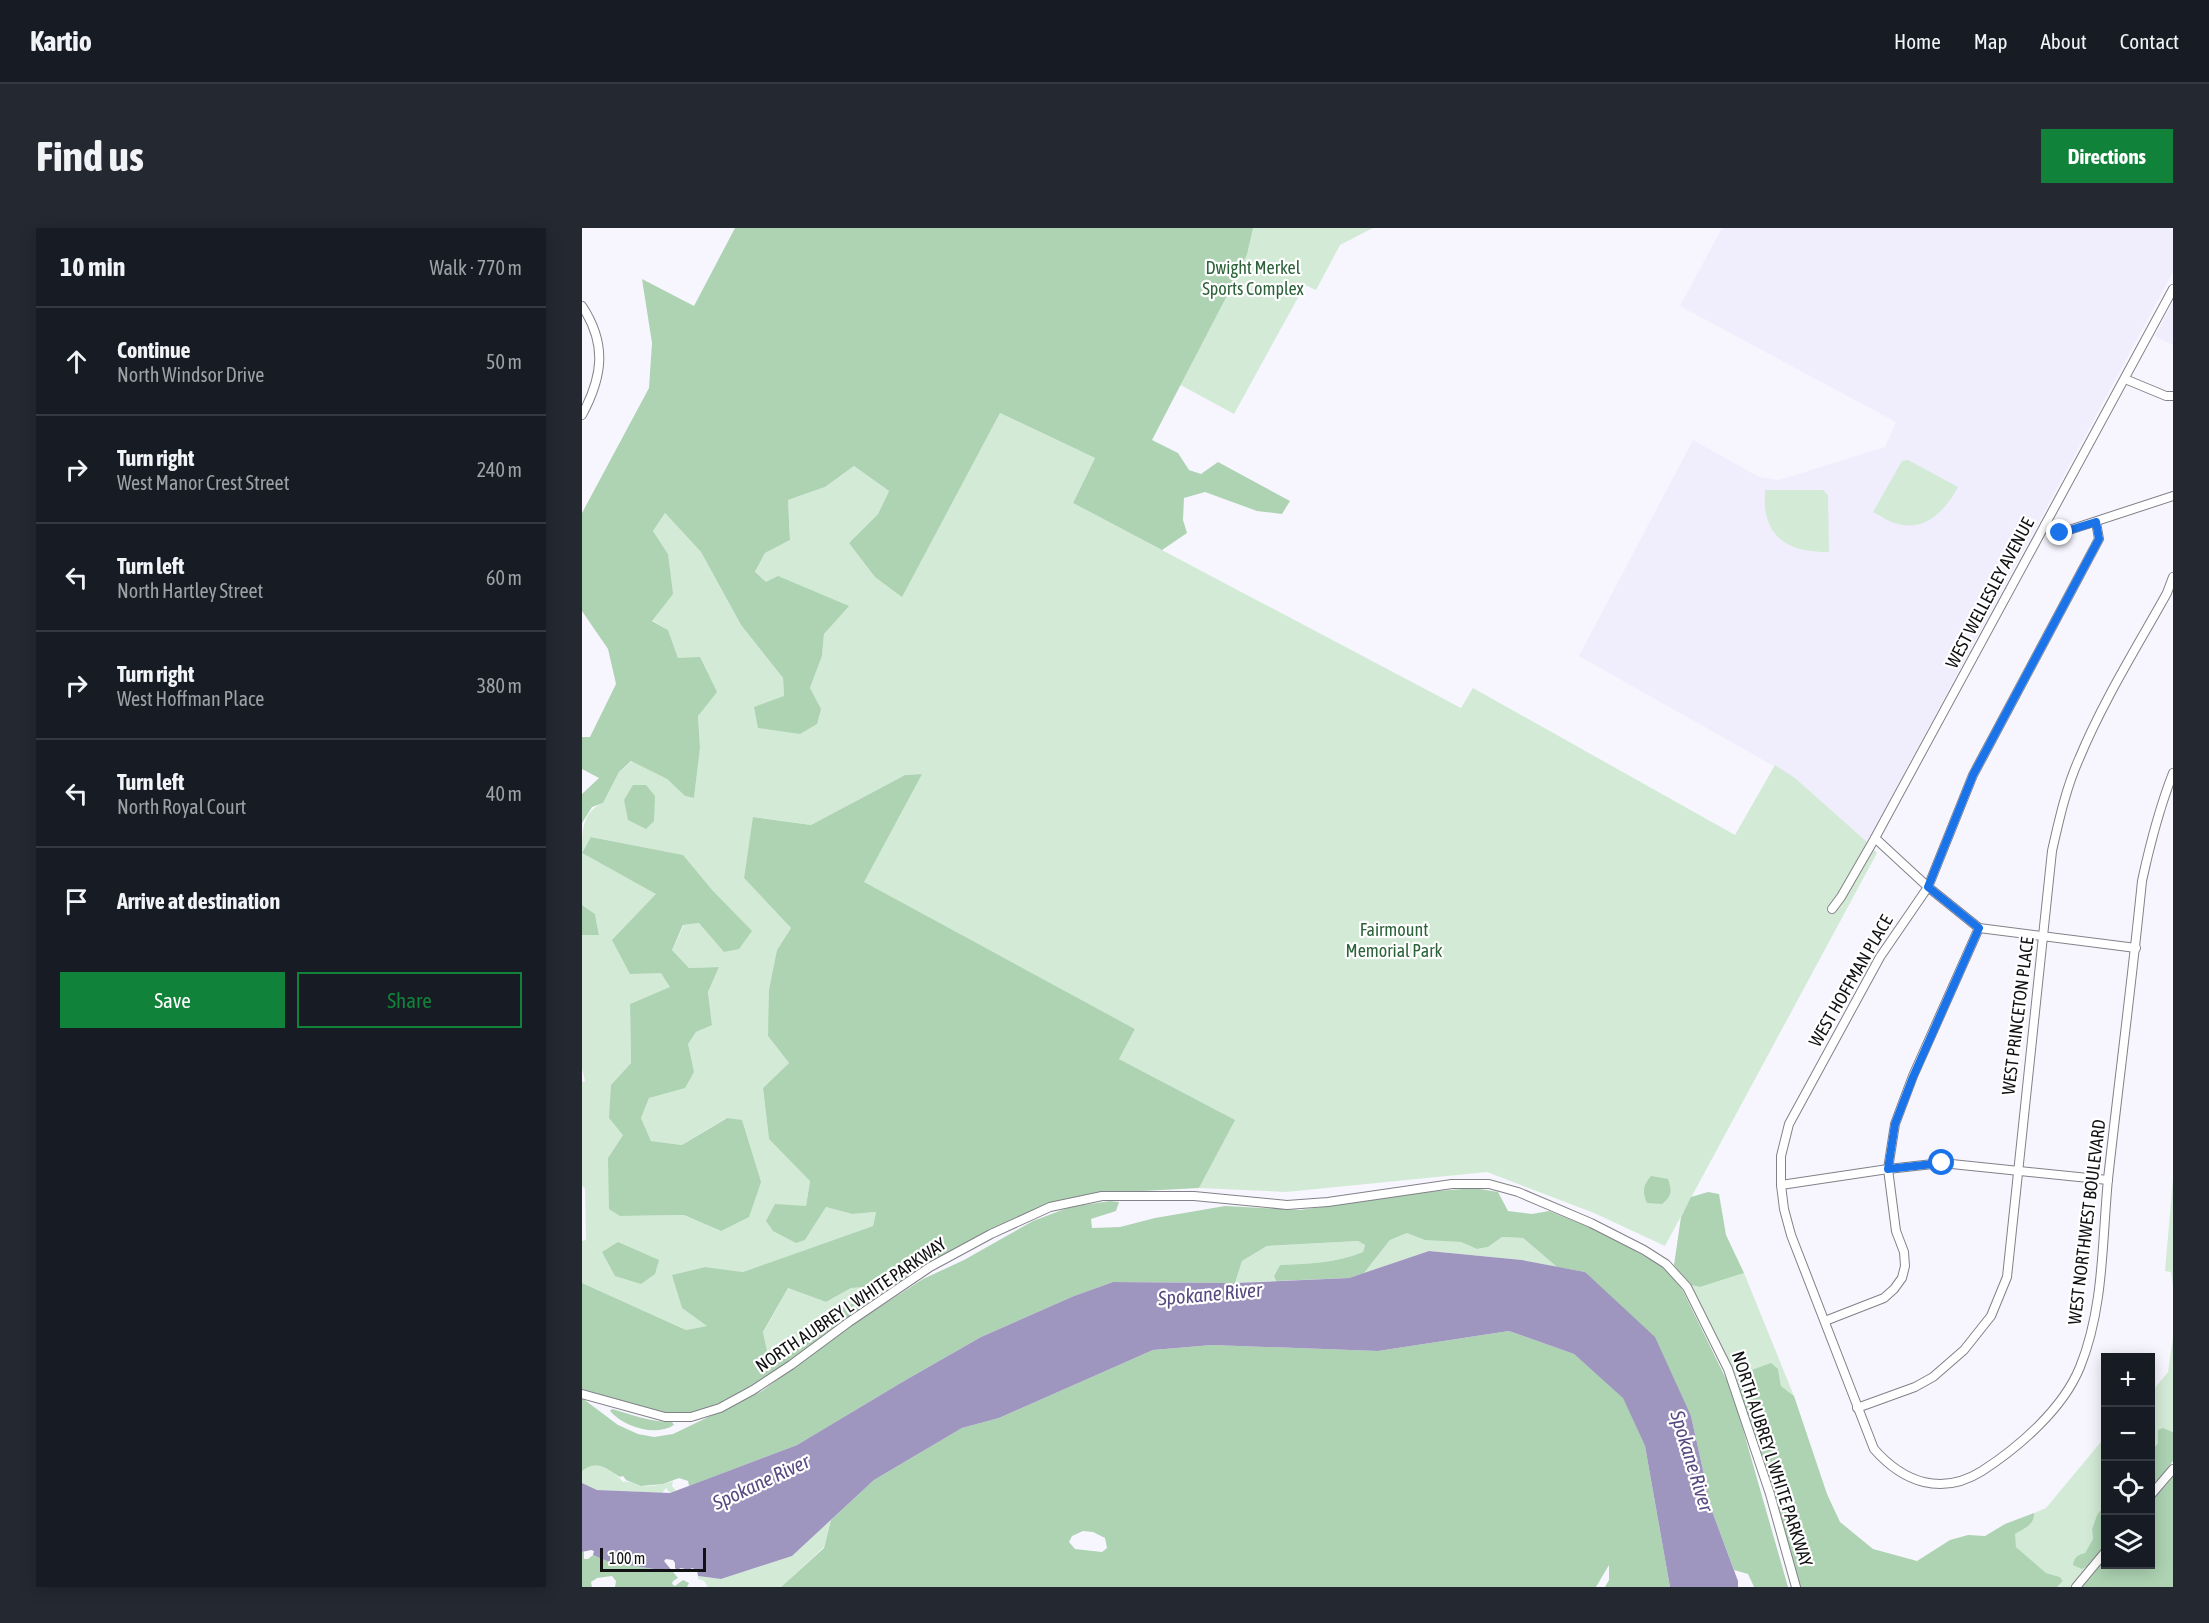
<!DOCTYPE html>
<html lang="en">
<head>
<meta charset="utf-8">
<style>
  :root { --surface:#171b24; --page:#242831; --text:#f1f3f6; --muted:#9ea1a6; --line:#363941; --accent:#10823a }
  body { margin:0; font-family:"Asap Condensed",sans-serif; background:var(--page); color:var(--text) }
  .controls { position:absolute; right:18px; bottom:18px; display:grid; overflow:hidden; border-radius:0px; box-shadow:0 3px 15px #0003 }
  .controls button { width:54px; height:54px; display:grid; place-items:center; padding:0; border:0; border-bottom:2px solid var(--line); background:var(--surface); color:var(--text); font:30px sans-serif }
  .scale { position:absolute; left:18px; bottom:15px; width:106px; box-sizing:border-box; padding-left:6px; border:3px solid #111113; border-top:0; font-size:16px; line-height:21px; white-space:nowrap; color:#111113; -webkit-text-stroke:4px #fff; paint-order:stroke }
  .stop { position:absolute; width:18px; height:18px; margin:-14px; border:4px solid #1a73e8; border-radius:50%; background:#fff }
  .stop.end { background:#1a73e8; border-color:#fff; box-shadow:0 2px 6px #0008 }
  .list { margin:0; padding:0; list-style:none }
  h2 { display:flex; justify-content:space-between; align-items:center; height:78px; margin:0; padding:0 24px; font-size:26px }
  h2 small { font-size:20px; font-weight:400; color:var(--muted) }
  .list li { display:grid; grid-template-columns:39px 1fr auto; gap:18px; align-items:center; box-sizing:border-box; height:108px; padding:0 24px; border-top:2px solid var(--line) }
  .list b { display:block; font-size:22px; white-space:nowrap }
  .list p { margin:0; font-size:20px; white-space:nowrap; color:var(--muted) }
  .list em { font-size:20px; font-style:normal; color:var(--muted) }
  .actions { display:flex; gap:12px; padding:18px 24px }
  .actions a { flex:1; padding:14px 0; border:2px solid var(--accent); border-radius:0px; text-align:center; font-size:21px; color:var(--accent) }
  .actions .main { background:var(--accent); color:#fff }
  .icon { flex:none; width:33px; height:33px; fill:none; stroke:currentColor; stroke-width:2; stroke-linecap:round; stroke-linejoin:round }
  .map { position:relative; flex:none; width:1591px; height:1359px; overflow:hidden; border-radius:0px }
  header { display:flex; align-items:center; gap:36px; box-sizing:border-box; height:84px; padding:0 30px; background:var(--surface); border-bottom:2px solid var(--line) }
  header strong { font-size:28px }
  nav { display:flex; gap:33px; margin-inline-start:auto; font-size:21px }
  .intro { display:flex; align-items:center; justify-content:space-between; box-sizing:border-box; height:144px; padding:0 36px }
  h1 { margin:0; font-size:42px }
  .button { padding:15px 27px; border-radius:0px; background:var(--accent); color:#fff; font-size:21px; font-weight:700 }
  main { display:flex; gap:36px; padding:0 36px }
  aside { flex:1; background:var(--surface); border-radius:0px; box-shadow:0 3px 15px #0003 }
  .map>svg:first-child { display:block }
</style>
</head>
<body>
<header>
<strong>Kartio</strong>
<nav><a>Home</a><a>Map</a><a>About</a><a>Contact</a></nav>
</header>
<div class="intro"><h1>Find us</h1><a class="button">Directions</a></div>
<main>
<aside>
<h2>10 min<small>Walk · 770 m</small></h2>
<ul class="list">
<li><svg class="icon" aria-label="ahead" viewBox="0 0 24 24"><path d="M12 20V5M6 11l6-6 6 6"/></svg><div><b>Continue</b><p>North Windsor Drive</p></div><em>50 m</em></li>
<li><svg class="icon" aria-label="right" viewBox="0 0 24 24"><path d="M7 20v-9h11M14 6l5 5-5 5"/></svg><div><b>Turn right</b><p>West Manor Crest Street</p></div><em>240 m</em></li>
<li><svg class="icon" aria-label="left" viewBox="0 0 24 24"><path d="M17 20v-9H6M10 6l-5 5 5 5"/></svg><div><b>Turn left</b><p>North Hartley Street</p></div><em>60 m</em></li>
<li><svg class="icon" aria-label="right" viewBox="0 0 24 24"><path d="M7 20v-9h11M14 6l5 5-5 5"/></svg><div><b>Turn right</b><p>West Hoffman Place</p></div><em>380 m</em></li>
<li><svg class="icon" aria-label="left" viewBox="0 0 24 24"><path d="M17 20v-9H6M10 6l-5 5 5 5"/></svg><div><b>Turn left</b><p>North Royal Court</p></div><em>40 m</em></li>
<li><svg class="icon" aria-label="arrive" viewBox="0 0 24 24"><path d="M6 21V4h12l-3 4 3 4H6"/></svg><div><b>Arrive at destination</b></div></li>
</ul>
<div class="actions"><a class="main">Save</a><a>Share</a></div>
</aside>
<div class="map">
<svg width="1591" height="1359" viewBox="0 0 1591 1359">
  <rect width="100%" height="100%" fill="#f7f6fe"/>
  <!-- built -->
  <g fill="#f0edfd">
    <path d="M 1140,0 L 1591,0 L 1591,44 L 1285,614 L 1213,550 L 997,428 L 1111,212 L 1177,249 L 1197,252 L 1303,219 L 1314,194 L 1098,78 Z"/>
    <path d="M 1591,74 L 1591,117 L 1573,108 Z"/>
  </g>
  <!-- green -->
  <g fill="#d3ebd6">
    <path d="M 523,0 L 791,0 L 758,17 L 734,62 L 723,57 L 652,186 L 582,148 Z"/>
    <path d="M 418,185 L 513,230 L 491,275 L 879,480 L 891,460 L 1153,607 L 1193,537 L 1213,550 L 1285,614 L 1295,625 L 1083,1018 L 1012,985 L 905,944 L 704,964 L 617,960 L 652,892 L 537,831 L 553,801 L 281,654 L 339,546 L 323,547 L 229,597 L 172,589 L 162,650 L 209,700 L 195,722 L 186,808 L 207,835 L 181,860 L 187,910 L 228,952 L 224,978 L 223,1012 L 244,979 L 270,986 L 294,984 L 291,998 L 161,1044 L 123,1039 L 91,1047 L 100,1080 L 126,1098 L 104,1102 L 0,1055 L 0,1013 L 4,1012 L 3,960 L 0,958 L 0,854 L 3,853 L 0,840 L 0,707 L 17,706 L 13,686 L 0,677 L 0,625 L 75,666 L 79,744 L 89,759 L 48,776 L 49,835 L 29,857 L 41,907 L 26,930 L 38,988 L 102,987 L 139,1003 L 144,890 L 100,917 L 69,913 L 59,890 L 67,870 L 112,844 L 105,817 L 114,804 L 130,796 L 126,764 L 137,739 L 107,740 L 90,722 L 102,697 L 117,695 L 131,663 L 100,627 L 10,609 L 0,625 C 0,602 0,584 21,575 L 37,544 L 50,533 L 85,551 L 103,568 L 112,570 L 118,520 L 116,488 L 86,402 L 70,392 L 86,326 L 71,303 L 83,285 L 119,324 L 159,397 L 201,450 L 202,468 L 228,460 L 240,428 L 242,406 L 266,378 L 184,354 L 173,345 L 183,325 L 208,312 L 206,272 L 243,259 L 272,238 L 307,263 L 296,286 L 267,315 L 320,368 Z"/>
    <path d="M 1326,232 L 1376,259 C 1363,283 1343,305 1312,295 C 1305,293 1298,287 1291,284 L 1320,233 Z"/>
    <path d="M 1183,262 L 1241,262 L 1246,267 L 1247,324 C 1219,324 1191,318 1184,286 C 1182,279 1183,270 1183,262 Z"/>
    <path d="M 1591,951 L 1591,1058 L 1589,1044 L 1583,1043 Z"/>
    <path d="M 825,1005 L 843,1011 L 879,1014 L 895,1021 L 906,1019 L 920,1009 L 941,1010 L 975,1039 L 940,1032 L 847,1023 L 782,1045 L 808,1012 Z"/>
    <path d="M 776,1013 L 783,1017 L 781,1024 C 754,1035 727,1036 698,1037 L 692,1048 L 694,1053 L 653,1055 L 660,1033 L 685,1018 Z"/>
    <path d="M 1162,1045 L 1212,1168 L 1199,1158 L 1196,1141 L 1167,1143 L 1155,1152 L 1109,1057 L 1118,1059 Z"/>
    <path d="M 313,1057 L 277,1081 L 272,1075 L 249,1084 L 202,1126 L 185,1130 L 181,1105 L 206,1060 L 244,1074 L 269,1060 Z"/>
    <path d="M 1591,1109 L 1591,1204 L 1581,1200 L 1576,1215 L 1573,1219 L 1569,1217 L 1568,1166 L 1586,1144 Z"/>
    <path d="M 1523,1209 L 1523,1277 L 1515,1287 L 1510,1301 L 1511,1311 L 1503,1325 L 1508,1337 L 1489,1359 L 1475,1359 L 1481,1353 L 1478,1349 L 1464,1345 L 1434,1319 L 1432,1306 C 1441,1300 1453,1297 1452,1285 L 1464,1280 Z"/>
    <path d="M 6,1237 C 20,1237 32,1243 41,1254 C 48,1252 53,1257 60,1258 C 70,1259 82,1256 91,1253 L 90,1258 L 94,1263 L 88,1265 L 84,1260 L 80,1265 L 15,1262 L 0,1255 L 0,1243 Z"/>
    <path d="M 249,1292 L 242,1319 L 199,1359 L 126,1359 L 122,1353 L 116,1351 L 116,1348 L 139,1351 L 210,1328 Z"/>
  </g>
  <!-- forest -->
  <g fill="#add3b3" fill-rule="evenodd">
    <path d="M 153,0 L 671,0 L 665,26 L 653,52 L 570,212 L 596,225 L 607,242 L 619,246 L 636,234 L 708,273 L 700,286 L 675,283 L 623,264 L 602,270 L 601,292 L 605,305 L 580,322 L 491,275 L 513,230 L 418,185 L 320,369 L 293,349 L 267,315 L 296,286 L 307,263 L 272,238 L 243,259 L 206,272 L 208,312 L 183,325 L 173,344 L 184,354 L 196,348 L 267,378 L 242,406 L 240,428 L 228,460 L 239,481 L 235,496 L 218,506 L 176,500 L 172,479 L 202,468 L 201,450 L 159,397 L 119,324 L 83,285 L 71,303 L 86,326 L 91,366 L 70,393 L 86,402 L 96,430 L 118,429 L 135,464 L 116,488 L 118,520 L 112,570 L 103,568 L 85,551 L 49,533 L 37,544 L 21,575 L 10,579 L 0,595 L 0,566 L 17,550 L 0,541 L 0,509 L 8,509 L 34,456 L 26,421 L 0,383 L 0,285 L 67,160 L 70,115 L 60,51 L 112,78 Z"/>
    <path d="M 340,546 L 282,654 L 553,801 L 537,831 L 653,892 L 617,960 L 522,965 L 467,976 L 358,1031 L 313,1057 L 269,1060 L 244,1074 L 206,1060 L 181,1104 L 186,1129 L 202,1126 L 249,1084 L 272,1075 L 277,1081 L 198,1140 L 133,1179 L 107,1186 L 81,1186 L 0,1161 L 0,1055 L 104,1102 L 125,1098 L 100,1080 L 90,1047 L 123,1039 L 161,1044 L 291,998 L 294,984 L 270,986 L 244,979 L 223,1012 L 214,1015 L 191,1003 L 184,993 L 193,976 L 224,978 L 228,953 L 187,911 L 181,860 L 207,835 L 186,808 L 187,762 L 195,722 L 209,700 L 162,650 L 171,589 L 229,597 L 323,547 Z"/>
    <path d="M 51,557 L 64,557 L 73,568 L 72,593 L 64,601 L 46,592 L 42,572 Z"/>
    <path d="M 9,609 L 101,627 L 131,663 L 170,703 L 157,721 L 142,724 L 117,695 L 101,697 L 90,722 L 107,740 L 137,739 L 126,764 L 130,797 L 114,804 L 106,816 L 112,844 L 103,860 L 67,870 L 59,890 L 69,913 L 100,917 L 145,890 L 160,892 L 179,954 L 167,989 L 139,1003 L 102,987 L 38,988 L 27,981 L 26,930 L 41,907 L 27,890 L 29,857 L 49,835 L 48,776 L 88,759 L 79,745 L 48,746 L 30,712 L 74,666 L 0,625 Z"/>
    <path d="M 0,677 L 13,686 L 17,707 L 0,707 Z"/>
    <path d="M 1069,948 L 1086,951 C 1090,963 1090,968 1080,976 L 1065,975 C 1060,964 1061,957 1069,948 Z"/>
    <path d="M 892,960 L 916,964 L 926,983 L 950,986 L 967,983 L 1019,1004 L 1082,1039 L 1099,1059 L 1150,1163 L 1206,1359 L 1172,1359 L 1166,1346 L 1152,1342 L 1130,1283 L 1109,1188 L 1003,1044 L 975,1039 L 941,1010 L 920,1009 L 906,1019 L 895,1021 L 879,1014 L 843,1012 L 825,1005 L 808,1012 L 782,1045 L 767,1050 L 694,1053 L 692,1048 L 698,1037 C 726,1036 754,1035 781,1024 L 783,1017 L 776,1013 L 685,1018 L 660,1033 L 653,1055 L 531,1054 L 492,1068 L 399,1109 L 322,1153 L 215,1217 L 107,1258 L 106,1253 L 97,1250 L 81,1256 L 59,1258 L 44,1252 L 41,1248 L 38,1249 C 25,1241 14,1231 0,1243 L 0,1170 L 36,1197 L 56,1206 L 72,1209 L 91,1206 L 180,1163 L 270,1097 L 341,1051 L 382,1032 L 451,993 L 488,979 L 528,973 L 537,974 L 534,983 L 509,991 L 510,1000 L 538,999 L 573,990 L 643,978 L 718,982 L 845,964 Z"/>
    <path d="M 1126,964 L 1137,966 L 1144,1007 L 1162,1045 L 1118,1059 L 1109,1057 L 1092,1037 L 1099,989 L 1109,969 Z"/>
    <path d="M 36,1014 L 77,1032 L 73,1046 L 59,1056 L 33,1048 L 20,1024 Z"/>
    <path d="M 927,1103 L 992,1126 L 1041,1169 L 1063,1218 L 1088,1359 L 1023,1359 L 1027,1352 L 1027,1337 L 1014,1359 L 199,1359 L 242,1320 L 249,1292 L 292,1252 L 380,1200 L 417,1190 L 571,1122 L 630,1117 L 796,1123 ZM 501,1303 L 511,1304 L 523,1310 L 525,1320 L 520,1324 L 493,1321 L 487,1314 L 490,1308 Z"/>
    <path d="M 1189,1135 L 1196,1141 L 1199,1158 L 1212,1168 L 1245,1266 L 1258,1294 L 1291,1321 L 1335,1333 L 1368,1312 L 1386,1307 L 1403,1308 L 1423,1296 L 1452,1285 C 1453,1297 1442,1300 1433,1306 L 1434,1319 L 1464,1345 L 1478,1349 L 1481,1353 L 1475,1359 L 1218,1359 L 1209,1337 L 1155,1152 L 1167,1143 Z"/>
    <path d="M 30,1181 C 51,1187 68,1194 90,1194 L 92,1197 C 73,1209 42,1199 28,1183 Z"/>
    <path d="M 1581,1200 L 1591,1204 L 1591,1233 L 1569,1261 L 1569,1217 L 1573,1219 L 1576,1215 L 1576,1202 Z"/>
    <path d="M 1591,1245 L 1591,1359 L 1497,1359 L 1523,1327 L 1524,1336 L 1568,1336 L 1569,1273 Z"/>
    <path d="M 1523,1277 L 1523,1317 L 1508,1337 L 1500,1341 L 1491,1337 C 1492,1329 1496,1327 1503,1325 L 1511,1311 L 1510,1301 L 1515,1287 Z"/>
    <path d="M 0,1324 L 2,1324 L 2,1331 L 6,1331 L 11,1327 L 27,1334 L 91,1344 L 96,1350 L 91,1353 L 90,1356 L 93,1358 L 101,1352 L 107,1355 L 105,1359 L 33,1359 L 34,1353 L 30,1348 L 15,1350 L 9,1354 L 10,1359 L 0,1359 Z"/>
  </g>
  <!-- water -->
  <path fill="#9e96be" d="M 847,1023 L 940,1032 L 1003,1044 L 1073,1109 L 1109,1188 L 1130,1283 L 1156,1353 L 1156,1359 L 1088,1359 L 1063,1218 L 1041,1170 L 992,1126 L 927,1103 L 796,1123 L 630,1117 L 571,1122 L 417,1190 L 380,1200 L 292,1252 L 210,1328 L 139,1351 L 116,1348 L 115,1342 L 110,1340 L 107,1342 L 99,1340 L 95,1342 L 93,1340 L 93,1335 L 91,1332 L 84,1331 L 82,1333 L 91,1344 L 27,1334 L 11,1327 L 12,1323 L 9,1322 L 0,1324 L 0,1255 L 15,1262 L 88,1265 L 215,1217 L 322,1153 L 399,1109 L 492,1068 L 531,1054 L 653,1055 L 767,1050 Z"/>
  <g fill="none" stroke-linecap="round" stroke-linejoin="round">
    <!-- minor casing -->
    <g stroke="#828188" stroke-width="10">
      <g id="minor">
        <path d="M 0,78 C 25,116 21,148 0,187"/>
        <path d="M 1543,151 L 1584,168 L 1591,168"/>
        <path d="M 1514,294 L 1517,311 L 1391,547 L 1346,659 L 1298,729 L 1207,896 L 1199,928 L 1199,957 L 1202,981 L 1209,1007 L 1292,1221 C 1322,1255 1360,1268 1400,1243 C 1437,1219 1481,1181 1498,1139 C 1522,1080 1520,1013 1526,951 C 1537,852 1550,753 1560,653 C 1568,616 1577,581 1591,545"/>
        <path d="M 1463,297 L 1478,305 L 1591,268"/>
        <path d="M 1293,610 L 1346,659 L 1397,700 L 1554,720"/>
        <path d="M 1250,681 L 1259,669 L 1293,610 L 1591,61"/>
        <path d="M 1199,957 L 1306,941 L 1360,935 L 1526,952"/>
        <path d="M 1243,1093 L 1302,1070 L 1312,1061 L 1320,1050 L 1323,1038 L 1322,1024 L 1314,1003 L 1306,941 L 1313,896 L 1331,848 L 1397,700"/>
        <path d="M 0,1166 L 83,1189 L 109,1189 L 138,1180 L 171,1162 L 209,1137 L 267,1094 L 348,1039 L 409,1006 L 468,979 L 520,968 L 612,968 L 705,977 L 746,974 L 870,956 L 907,956 L 936,964 L 1009,995 L 1062,1022 L 1084,1036 L 1105,1059 L 1146,1141 L 1188,1266 L 1214,1359"/>
        <path d="M 1275,1180 L 1333,1159 L 1351,1149 L 1382,1122 L 1409,1088 L 1425,1049 L 1470,623 C 1477,592 1484,560 1497,531 C 1521,473 1555,419 1585,365 L 1591,349"/>
        <path d="M 1568,1268 L 1591,1241"/>
        <path d="M 1494,1359 L 1524,1323"/>
      </g>
    </g>
    <!-- minor -->
    <use href="#minor" stroke="#fff" stroke-width="8"/>
  </g>
  <g fill="none" stroke-linecap="round" stroke-linejoin="round">
    <!-- route -->
    <path stroke="#1a73e8" stroke-width="8" d="M 1360,935 L 1306,941 L 1313,896 L 1331,849 L 1397,700 L 1346,659 L 1391,547 L 1517,311 L 1514,294 L 1478,305"/>
  </g>
  <g text-anchor="middle" stroke-width="4.5" stroke-linejoin="round" paint-order="stroke">
    <!-- park labels -->
    <g font-size="18" fill="#2c6239" stroke="#fff">
      <text x="671" y="46">Dwight Merkel<tspan x="671" dy="21">Sports Complex</tspan></text>
      <text x="812" y="708">Fairmount<tspan x="812" dy="21">Memorial Park</tspan></text>
    </g>
    <!-- street labels -->
    <g font-size="18" fill="#111113" stroke="#fff">
      <text transform="translate(1408 365) rotate(-62)" y="6">WEST WELLESLEY AVENUE</text>
      <text transform="translate(1269 753) rotate(-60)" y="6">WEST HOFFMAN PLACE</text>
      <text transform="translate(1436 788) rotate(-83)" y="6">WEST PRINCETON PLACE</text>
      <text transform="translate(1505 994) rotate(-83)" y="6">WEST NORTHWEST BOULEVARD</text>
      <text transform="translate(269 1077) rotate(-34)" y="6">NORTH AUBREY L WHITE PARKWAY</text>
      <text transform="translate(1190 1231) rotate(72)" y="6">NORTH AUBREY L WHITE PARKWAY</text>
    </g>
    <!-- water labels -->
    <g font-size="20" font-style="italic" fill="#584a81" stroke="#fff">
      <text transform="translate(628 1066) rotate(-5)" y="7">Spokane River</text>
      <text transform="translate(1110 1233) rotate(73)" y="7">Spokane River</text>
      <text transform="translate(179 1254) rotate(-25)" y="7">Spokane River</text>
    </g>
  </g>
</svg>
<div class="controls">
<button>+</button>
<button>−</button>
<button><svg class="icon" aria-label="locate" viewBox="0 0 24 24"><circle cx="12" cy="12" r="6"/><path d="M12 2v4M12 18v4M2 12h4M18 12h4"/></svg></button>
<button><svg class="icon" aria-label="layers" viewBox="0 0 24 24"><path d="M12 4l9 5-9 5-9-5zM3 14l9 5 9-5"/></svg></button>
</div>
<div class="scale">100 m</div>
<div class="stop" style="left:1360px;top:935px"></div>
<div class="stop end" style="left:1478px;top:305px"></div>
</div>
</main>
</body>
</html>
